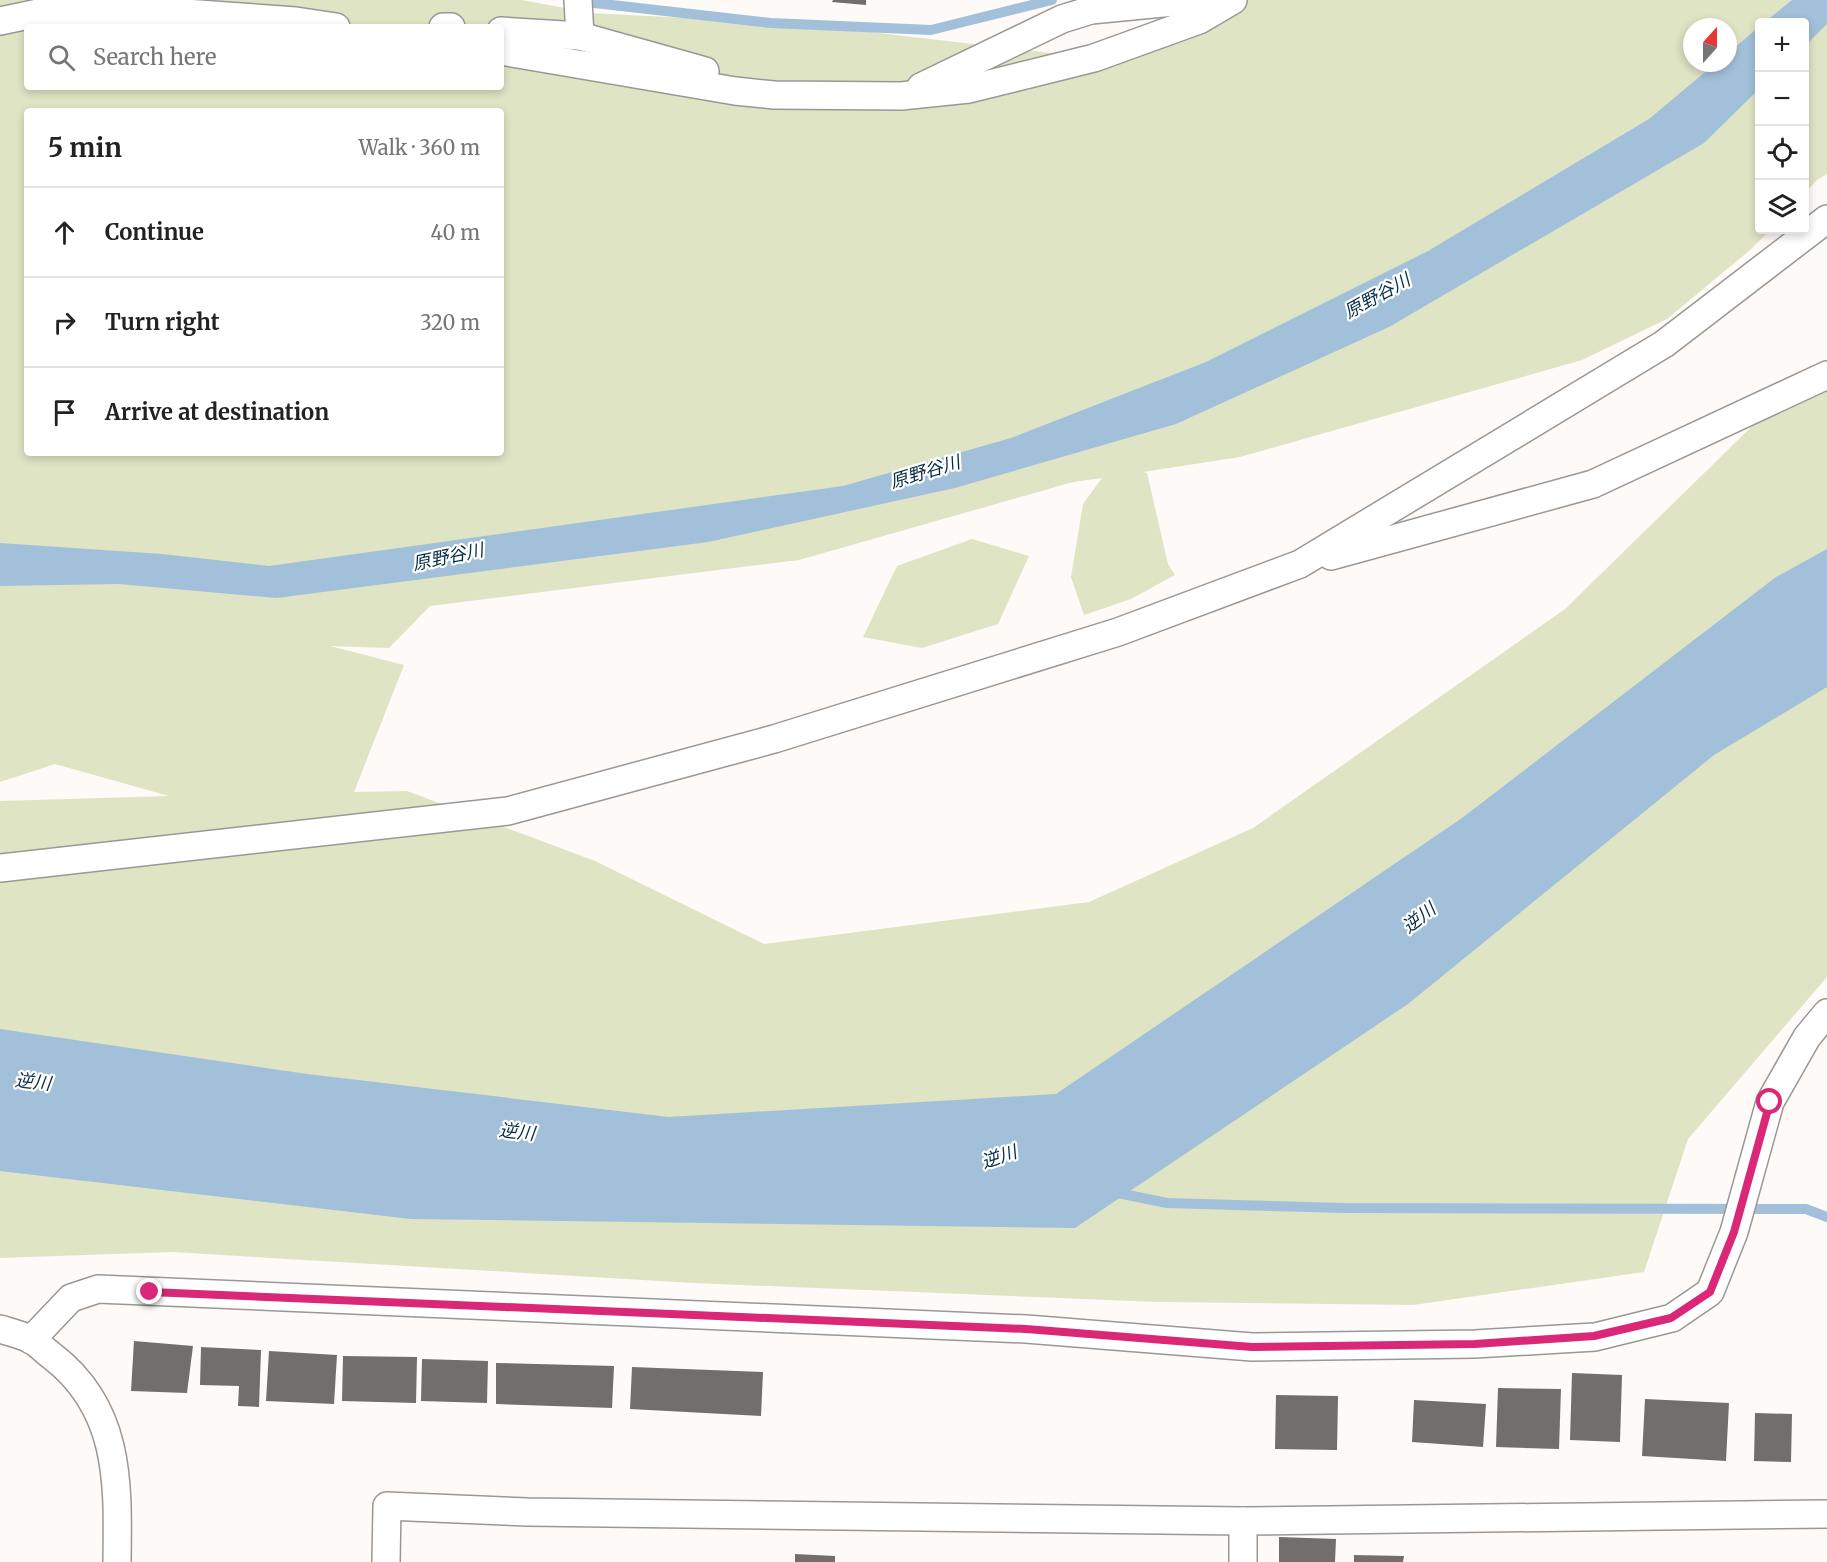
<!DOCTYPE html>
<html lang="en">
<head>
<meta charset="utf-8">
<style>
  :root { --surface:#fff; --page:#f6f6f6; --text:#222; --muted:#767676; --line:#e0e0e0 }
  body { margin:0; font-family:Merriweather,"Noto Sans JP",serif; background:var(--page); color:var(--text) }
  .controls { position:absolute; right:18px; top:18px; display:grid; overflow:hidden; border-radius:6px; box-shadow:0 3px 9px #0003 }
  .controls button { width:54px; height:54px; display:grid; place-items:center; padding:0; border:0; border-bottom:2px solid var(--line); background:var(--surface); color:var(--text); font:30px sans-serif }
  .compass { position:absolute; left:1683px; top:18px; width:54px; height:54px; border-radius:50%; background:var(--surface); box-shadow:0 3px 9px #0003; rotate:21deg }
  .stop { position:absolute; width:18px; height:18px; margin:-14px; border:4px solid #db2777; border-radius:50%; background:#fff }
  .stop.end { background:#db2777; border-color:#fff; box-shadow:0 2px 6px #0008 }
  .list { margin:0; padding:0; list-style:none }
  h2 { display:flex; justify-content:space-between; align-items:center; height:78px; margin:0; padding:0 24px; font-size:26px }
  h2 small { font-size:20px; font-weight:400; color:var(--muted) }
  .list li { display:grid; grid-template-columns:39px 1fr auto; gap:18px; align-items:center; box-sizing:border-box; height:90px; padding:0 24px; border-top:2px solid var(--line) }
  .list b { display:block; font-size:22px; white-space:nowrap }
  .list em { font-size:20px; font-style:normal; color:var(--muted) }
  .icon { flex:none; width:33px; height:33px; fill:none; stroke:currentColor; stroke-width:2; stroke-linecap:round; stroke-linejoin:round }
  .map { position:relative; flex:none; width:1827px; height:1562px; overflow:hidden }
  .search { position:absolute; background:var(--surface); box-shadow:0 3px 9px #0003; left:24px; top:24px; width:480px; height:66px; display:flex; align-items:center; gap:15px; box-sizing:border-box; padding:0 21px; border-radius:6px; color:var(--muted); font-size:22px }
  .panel { position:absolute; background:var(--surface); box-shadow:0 3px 9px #0003; left:24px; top:108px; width:480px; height:348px; border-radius:6px }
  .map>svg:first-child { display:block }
</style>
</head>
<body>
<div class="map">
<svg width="1827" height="1562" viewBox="0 0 1827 1562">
  <rect width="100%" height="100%" fill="#fefaf7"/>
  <!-- green -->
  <g fill="#dfe4c4" fill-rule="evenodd">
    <path d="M 0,0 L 522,0 L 591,13 L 802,24 L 1094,58 L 1221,0 L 1827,0 L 1827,174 L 1817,180 L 1805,193 L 1804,22 L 1760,22 L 1760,230 L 1770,230 L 1750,250 L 1667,319 L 1582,360 L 1240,457 L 1143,472 L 1147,473 L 1168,564 L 1175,575 L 1131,599 L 1084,615 L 1071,577 L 1083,504 L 1102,478 L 1073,482 L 799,560 L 430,606 L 389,648 L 330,646 L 404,665 L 354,792 L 407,791 L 595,861 L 764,944 L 1089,902 L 1253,828 L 1565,609 L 1783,396 L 1827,378 L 1827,977 L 1688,1139 L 1644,1272 L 1413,1305 L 1157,1302 L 693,1283 L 172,1252 L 0,1258 L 0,801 L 169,796 L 55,764 L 0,782 ZM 27,27 L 501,27 L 501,87 L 27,87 ZM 1692,27 L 1728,27 L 1728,63 L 1692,63 ZM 27,111 L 501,111 L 501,453 L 27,453 Z"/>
    <path d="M 972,539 L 1029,556 L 998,624 L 922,648 L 863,637 L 897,566 Z"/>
  </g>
  <!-- water -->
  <g fill="#a2c0d9">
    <path d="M 1792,0 L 1827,0 L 1827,24 L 1805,46 L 1804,22 L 1765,22 Z"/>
    <path d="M 1759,27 L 1759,89 L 1704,143 L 1389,327 L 1176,424 L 955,488 L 708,542 L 277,598 L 119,584 L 0,586 L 0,543 L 162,554 L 269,566 L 843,486 L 1011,438 L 1206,362 L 1428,251 L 1649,119 L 1716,63 L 1728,63 L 1728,53 Z"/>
    <path d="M 1827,549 L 1827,687 L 1714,755 L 1408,1004 L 1075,1228 L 411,1219 L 0,1171 L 0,1029 L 307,1074 L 669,1117 L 1056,1094 L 1462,818 L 1776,577 Z"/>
  </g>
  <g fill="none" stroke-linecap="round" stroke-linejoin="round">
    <!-- stream -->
    <g stroke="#a2c0d9" stroke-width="10">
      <path d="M 577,1 L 771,23 L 931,30 L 1052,0"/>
      <path d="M 1113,1192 L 1167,1203 L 1345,1208 L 1806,1209 L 1827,1217"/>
    </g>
  </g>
  <!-- building -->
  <g fill="#726e6c">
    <path d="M 833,0 L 866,0 L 866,5 L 832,2 Z"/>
    <path d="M 134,1341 L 193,1346 L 187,1393 L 131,1391 Z"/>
    <path d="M 201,1347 L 261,1350 L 259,1407 L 238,1406 L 239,1386 L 200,1385 Z"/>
    <path d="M 269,1351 L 337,1355 L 334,1404 L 266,1401 Z"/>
    <path d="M 343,1356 L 417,1357 L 416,1403 L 342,1401 Z"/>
    <path d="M 422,1359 L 488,1361 L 487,1403 L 421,1401 Z"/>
    <path d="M 496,1363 L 614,1366 L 612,1408 L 496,1404 Z"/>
    <path d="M 632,1367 L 763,1372 L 761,1416 L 630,1409 Z"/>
    <path d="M 1572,1373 L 1622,1375 L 1620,1442 L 1570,1440 Z"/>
    <path d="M 1498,1388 L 1561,1389 L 1559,1449 L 1496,1447 Z"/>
    <path d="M 1276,1395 L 1338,1396 L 1337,1450 L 1275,1449 Z"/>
    <path d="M 1645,1399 L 1729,1403 L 1726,1461 L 1642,1456 Z"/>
    <path d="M 1414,1400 L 1486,1404 L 1483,1447 L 1412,1442 Z"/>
    <path d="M 1755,1413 L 1792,1414 L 1791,1462 L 1754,1461 Z"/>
    <path d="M 1279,1537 L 1336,1539 L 1335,1562 L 1279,1562 Z"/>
    <path d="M 795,1554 L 835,1556 L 835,1562 L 795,1562 Z"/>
    <path d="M 1354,1555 L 1404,1556 L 1403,1562 L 1354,1562 Z"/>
  </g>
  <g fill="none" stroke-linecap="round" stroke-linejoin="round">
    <!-- street casing -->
    <g stroke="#9b9794" stroke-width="30">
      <g id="street">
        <path d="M 578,0 L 580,36"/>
        <path d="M 0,21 L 43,12 L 157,11 L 296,21 L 336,27"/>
        <path d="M 443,27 L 451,27"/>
        <path d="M 501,31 L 580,36 L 705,71"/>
        <path d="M 501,51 L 735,91 L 774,95 L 901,96 L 969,89 L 1094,58 L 1199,20 L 1233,0"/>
        <path d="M 921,87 L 1062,19 L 1091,10 L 1194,0"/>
        <path d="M 1331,556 L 1593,484 L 1827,375"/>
        <path d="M 0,868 L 508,811 L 774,739 L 1118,632 L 1300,564 L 1664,344 L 1827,219"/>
        <path d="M 0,1329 C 10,1332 21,1335 30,1339 C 38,1343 45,1351 52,1356 C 121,1409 118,1484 117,1562"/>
        <path d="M 31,1340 L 71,1298 L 98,1289 L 1026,1329 L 1252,1347 L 1475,1344 L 1595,1337 L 1672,1318 L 1710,1292 L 1734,1232 L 1770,1102 L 1807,1037 L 1827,1013"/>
        <path d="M 1243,1521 L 1243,1562"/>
        <path d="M 386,1562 L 387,1506 L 527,1512 L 1243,1521 L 1827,1514"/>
      </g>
    </g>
    <!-- street -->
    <use href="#street" stroke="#fff" stroke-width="27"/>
  </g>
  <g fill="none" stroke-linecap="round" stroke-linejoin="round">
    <!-- route -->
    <path stroke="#db2777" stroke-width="8" d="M 150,1292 L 1026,1329 L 1252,1347 L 1475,1344 L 1594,1336 L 1671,1318 L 1710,1292 L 1734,1232 L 1770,1102"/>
  </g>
  <g text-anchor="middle" stroke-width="4.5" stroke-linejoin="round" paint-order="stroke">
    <!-- water labels -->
    <g font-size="18" font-style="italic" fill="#052c45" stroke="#fff">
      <text transform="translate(1377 296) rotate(-29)" y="6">原野谷川</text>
      <text transform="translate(925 472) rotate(-17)" y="6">原野谷川</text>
      <text transform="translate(448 557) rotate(-12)" y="6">原野谷川</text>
      <text transform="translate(1419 918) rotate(-38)" y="6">逆川</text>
      <text transform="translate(33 1082) rotate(6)" y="6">逆川</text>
      <text transform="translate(517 1132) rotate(6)" y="6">逆川</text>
      <text transform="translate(999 1157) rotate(-19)" y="6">逆川</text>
    </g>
  </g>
</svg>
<div class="controls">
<button>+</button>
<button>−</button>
<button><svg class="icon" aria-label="locate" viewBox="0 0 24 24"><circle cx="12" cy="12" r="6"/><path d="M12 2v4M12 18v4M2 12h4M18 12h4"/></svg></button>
<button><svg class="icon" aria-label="layers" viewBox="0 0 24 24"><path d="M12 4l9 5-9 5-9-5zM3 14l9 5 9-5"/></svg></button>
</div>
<svg class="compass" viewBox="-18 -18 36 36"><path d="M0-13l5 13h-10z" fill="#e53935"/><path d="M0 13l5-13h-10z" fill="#767676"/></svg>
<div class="stop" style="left:1770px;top:1102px"></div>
<div class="stop end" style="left:150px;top:1292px"></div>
<div class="search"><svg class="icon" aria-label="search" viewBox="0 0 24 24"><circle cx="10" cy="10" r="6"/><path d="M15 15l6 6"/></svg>Search here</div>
<section class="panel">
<h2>5 min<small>Walk · 360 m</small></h2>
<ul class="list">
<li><svg class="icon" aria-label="ahead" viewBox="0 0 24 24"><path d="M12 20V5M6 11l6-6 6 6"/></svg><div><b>Continue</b></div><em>40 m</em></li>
<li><svg class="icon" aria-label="right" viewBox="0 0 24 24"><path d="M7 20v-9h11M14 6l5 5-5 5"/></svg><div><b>Turn right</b></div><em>320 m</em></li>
<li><svg class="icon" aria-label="arrive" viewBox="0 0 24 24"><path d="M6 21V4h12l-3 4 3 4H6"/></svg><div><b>Arrive at destination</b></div></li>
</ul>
</section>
</div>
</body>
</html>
